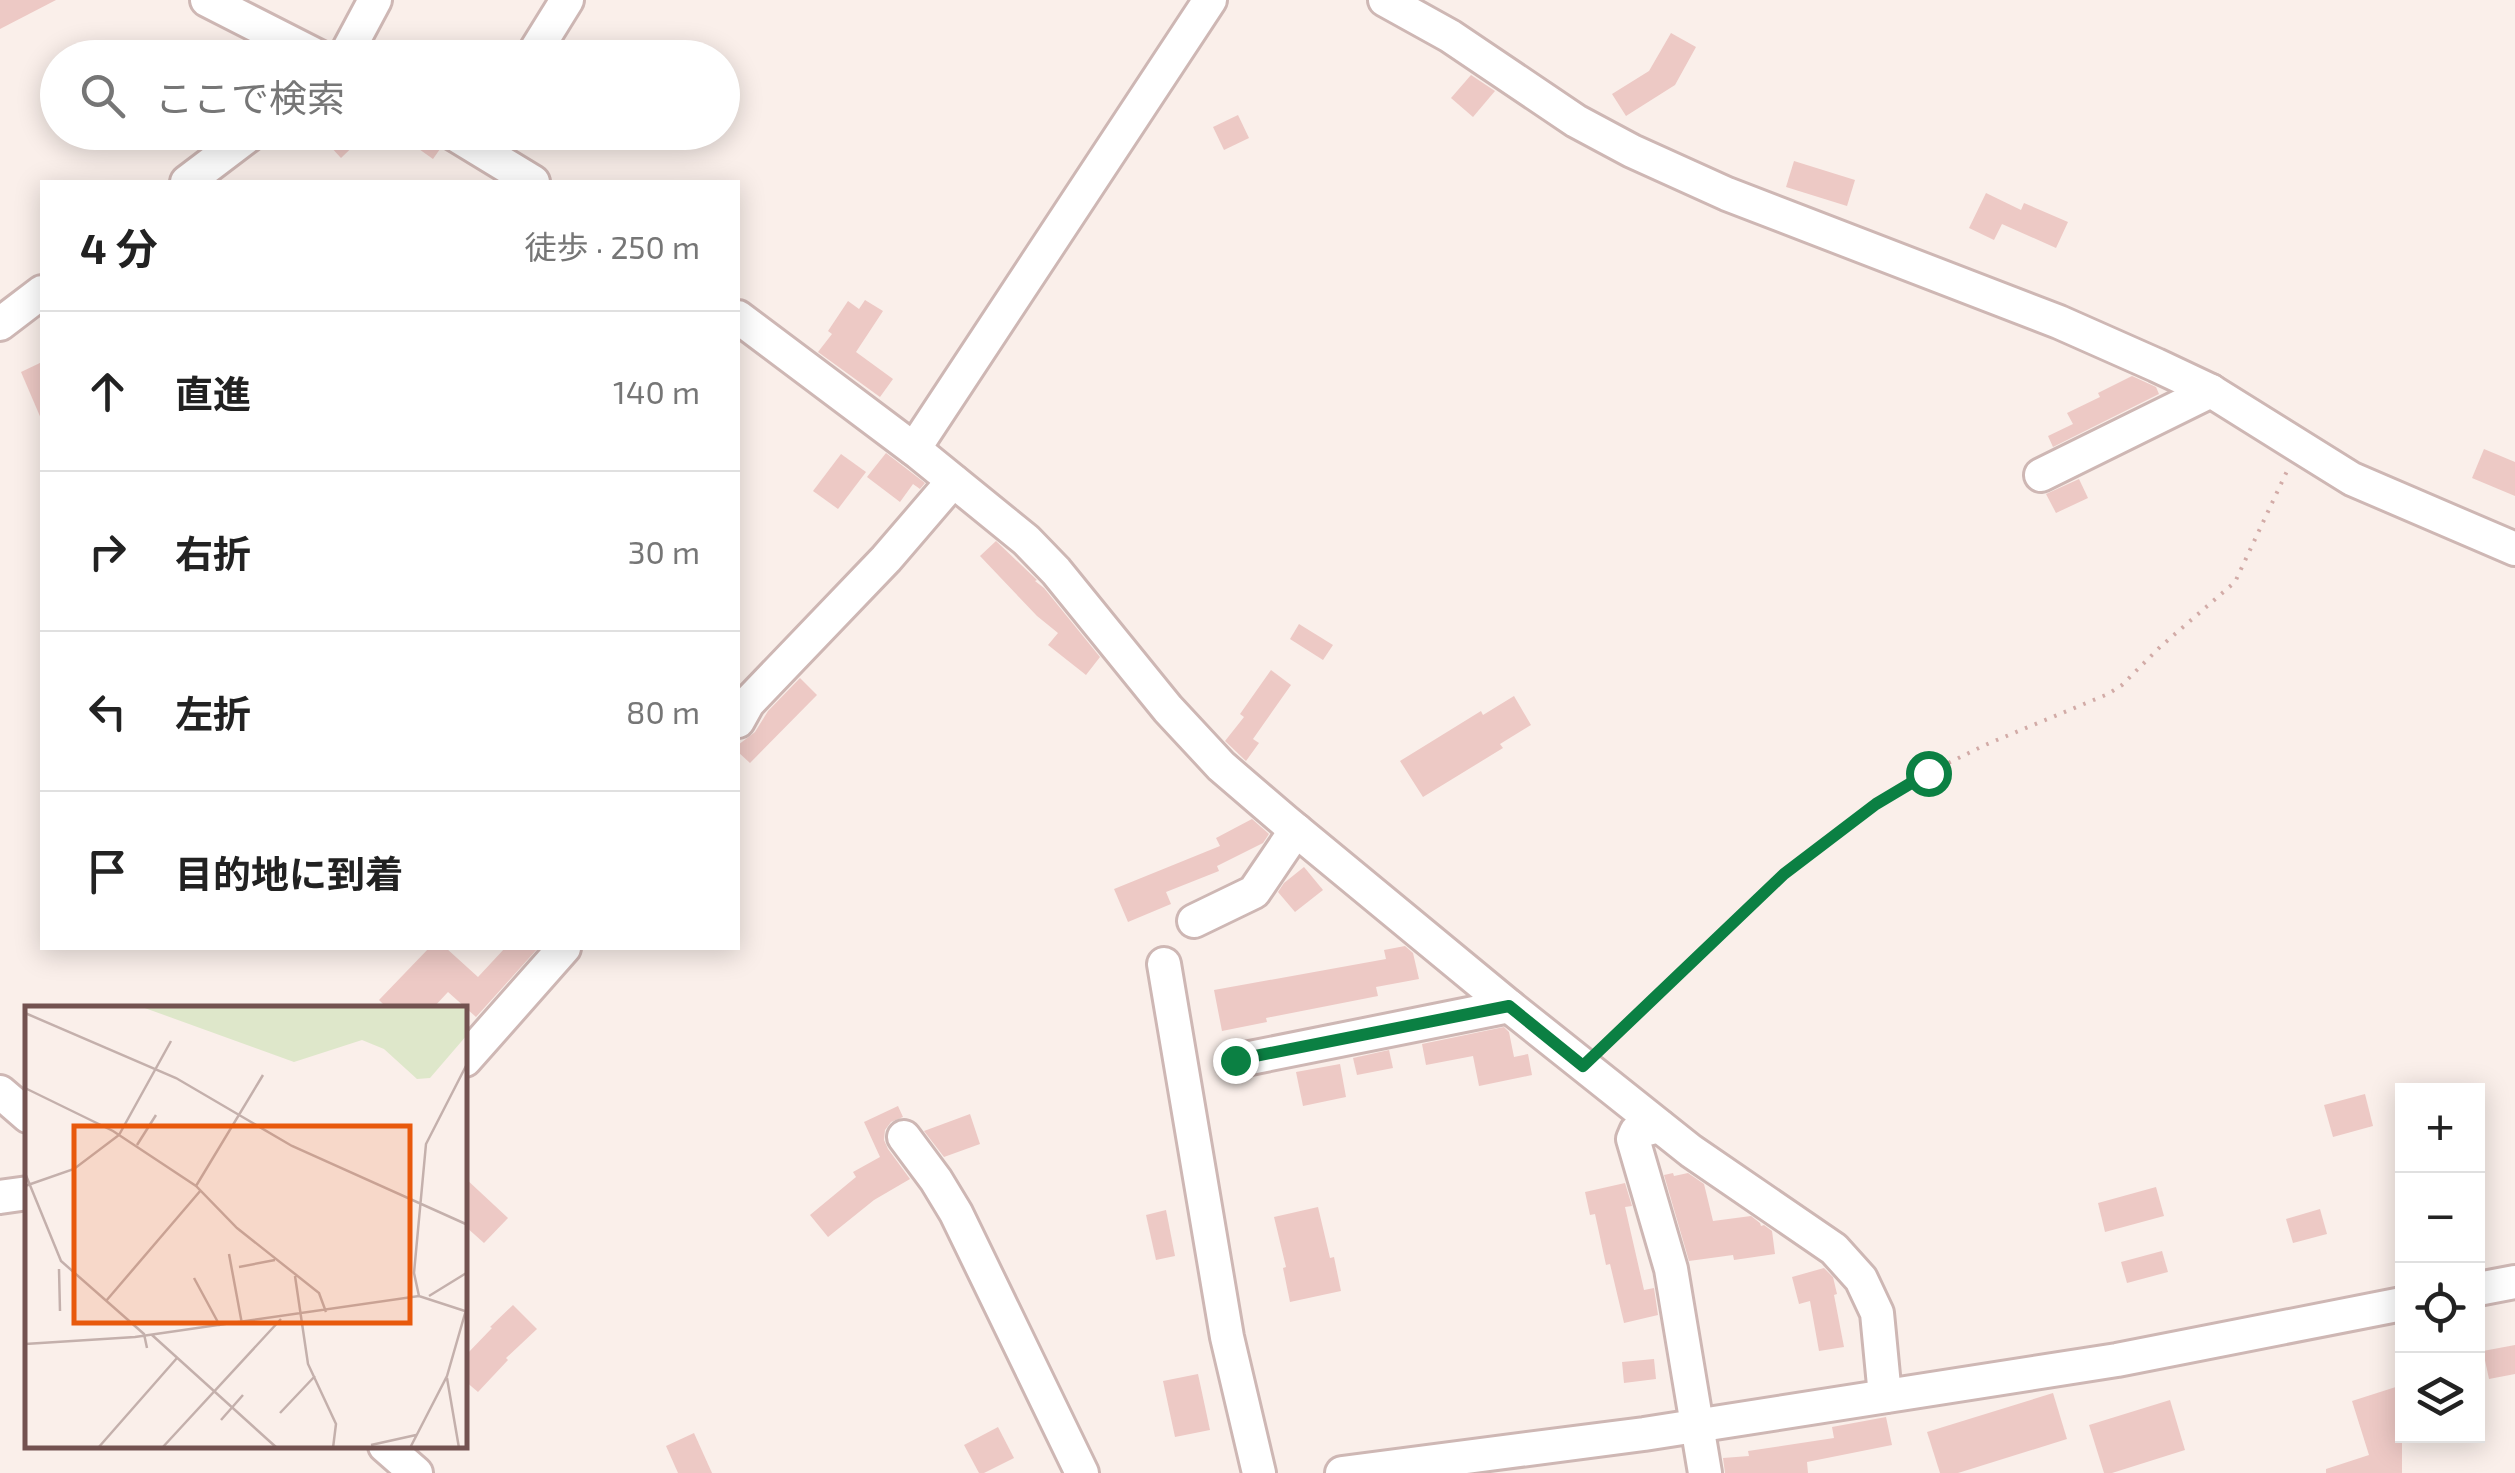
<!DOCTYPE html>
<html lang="ja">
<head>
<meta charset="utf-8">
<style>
  :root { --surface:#fff; --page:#f6f6f6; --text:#222; --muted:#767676; --line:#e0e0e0 }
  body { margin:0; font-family:"Exo 2","Noto Sans JP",sans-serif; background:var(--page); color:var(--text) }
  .controls { position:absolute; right:30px; bottom:30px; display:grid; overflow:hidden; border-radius:0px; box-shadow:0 5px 25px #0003 }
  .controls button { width:90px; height:90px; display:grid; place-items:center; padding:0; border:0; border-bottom:2px solid var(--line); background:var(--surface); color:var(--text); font:50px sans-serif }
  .stop { position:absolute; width:30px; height:30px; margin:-22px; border:8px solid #0b8043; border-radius:50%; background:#fff }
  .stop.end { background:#0b8043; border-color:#fff; box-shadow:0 2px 10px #0008 }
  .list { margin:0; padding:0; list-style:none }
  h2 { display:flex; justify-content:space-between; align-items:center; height:130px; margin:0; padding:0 40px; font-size:42px }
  h2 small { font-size:32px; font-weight:400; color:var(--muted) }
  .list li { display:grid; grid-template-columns:65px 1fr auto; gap:30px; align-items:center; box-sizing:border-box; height:160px; padding:0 40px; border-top:2px solid var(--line) }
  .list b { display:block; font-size:38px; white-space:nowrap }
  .list em { font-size:32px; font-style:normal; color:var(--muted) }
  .icon { flex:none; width:55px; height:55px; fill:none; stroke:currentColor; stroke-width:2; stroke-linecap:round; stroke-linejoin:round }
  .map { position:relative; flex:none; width:2515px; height:1473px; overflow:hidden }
  .search { position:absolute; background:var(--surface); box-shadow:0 5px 25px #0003; left:40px; top:40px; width:700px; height:110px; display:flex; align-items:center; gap:25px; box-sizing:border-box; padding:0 35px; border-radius:55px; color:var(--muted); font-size:38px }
  .panel { position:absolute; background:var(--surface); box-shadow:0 5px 25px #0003; left:40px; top:180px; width:700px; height:770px; border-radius:0px }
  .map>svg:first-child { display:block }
</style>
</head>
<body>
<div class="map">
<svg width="2515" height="1473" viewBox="0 0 2515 1473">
  <rect width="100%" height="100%" fill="#faefea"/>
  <!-- building -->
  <g fill="#edc9c5">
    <path d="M 0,0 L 56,0 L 0,29 Z"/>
    <path d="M 1671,33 L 1696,47 L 1675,85 L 1626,116 L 1612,94 L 1649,71 Z"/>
    <path d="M 1471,75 L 1495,91 L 1473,117 L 1451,98 Z"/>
    <path d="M 1238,115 L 1249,138 L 1224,150 L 1213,127 Z"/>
    <path d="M 317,132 L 368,132 L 341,158 Z"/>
    <path d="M 395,132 L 431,132 L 434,142 L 440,149 L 433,159 Z"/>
    <path d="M 1794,161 L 1855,180 L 1847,206 L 1786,187 Z"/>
    <path d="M 1986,193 L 2021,210 L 2024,203 L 2068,222 L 2056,248 L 2002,224 L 1994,240 L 1969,228 Z"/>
    <path d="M 865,300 L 883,311 L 856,352 L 893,379 L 880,397 L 818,352 L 832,334 L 828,331 L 848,301 L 859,309 Z"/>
    <path d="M 42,362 L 42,421 L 21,372 Z"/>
    <path d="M 2132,376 L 2156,387 L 2159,394 L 2053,447 L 2048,436 L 2073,424 L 2067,413 L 2100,397 L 2098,393 Z"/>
    <path d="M 2484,449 L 2515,462 L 2515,496 L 2472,478 Z"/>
    <path d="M 886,453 L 925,483 L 920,489 L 913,484 L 900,502 L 867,477 Z"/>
    <path d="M 841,454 L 866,472 L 838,509 L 813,491 Z"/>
    <path d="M 2079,479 L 2088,498 L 2056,513 L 2046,494 Z"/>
    <path d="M 996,541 L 1037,580 L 1035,581 L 1044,588 L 1100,657 L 1086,675 L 1048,645 L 1058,633 L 1037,616 L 980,556 Z"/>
    <path d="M 1299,624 L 1333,645 L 1323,660 L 1290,639 Z"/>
    <path d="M 1271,670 L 1291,685 L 1253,739 L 1259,743 L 1246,761 L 1225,741 L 1244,717 L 1240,714 Z"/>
    <path d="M 800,678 L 817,695 L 750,763 L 738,752 L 738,745 L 755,732 L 768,711 Z"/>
    <path d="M 1514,696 L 1531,725 L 1500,744 L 1503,748 L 1423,797 L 1400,761 L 1481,711 L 1483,715 Z"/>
    <path d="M 1252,819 L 1269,834 L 1263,843 L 1217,866 L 1219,871 L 1166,892 L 1171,904 L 1128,922 L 1114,889 L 1220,846 L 1216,838 Z"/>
    <path d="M 1304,867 L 1323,890 L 1295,912 L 1278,892 L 1284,883 Z"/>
    <path d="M 1405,946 L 1413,953 L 1419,979 L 1376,987 L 1378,996 L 1266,1018 L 1267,1022 L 1222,1031 L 1214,990 L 1386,959 L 1384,950 Z"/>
    <path d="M 429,948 L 446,948 L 478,977 L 505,948 L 538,948 L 476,1017 L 448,992 L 433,1008 L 387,1008 L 379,1000 Z"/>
    <path d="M 1504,1027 L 1509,1032 L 1514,1057 L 1528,1054 L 1532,1075 L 1479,1086 L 1473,1056 L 1426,1065 L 1422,1044 Z"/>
    <path d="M 1389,1050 L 1393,1068 L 1357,1075 L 1353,1058 Z"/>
    <path d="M 1340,1064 L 1346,1097 L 1303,1106 L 1296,1072 Z"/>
    <path d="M 2365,1094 L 2373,1126 L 2333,1137 L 2324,1105 Z"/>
    <path d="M 898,1106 L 903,1117 L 891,1122 L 885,1130 L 884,1140 L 888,1149 L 910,1179 L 874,1200 L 828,1237 L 810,1215 L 856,1177 L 853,1172 L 880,1157 L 864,1122 Z"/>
    <path d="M 970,1114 L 980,1144 L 944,1157 L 924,1131 Z"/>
    <path d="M 1673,1173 L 1674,1176 L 1688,1173 L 1704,1184 L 1713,1221 L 1751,1216 L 1760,1223 L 1761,1226 L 1764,1225 L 1772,1231 L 1775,1254 L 1734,1260 L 1733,1255 L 1689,1261 L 1664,1175 Z"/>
    <path d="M 465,1178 L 508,1218 L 484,1243 L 465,1226 Z"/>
    <path d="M 1625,1183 L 1632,1206 L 1625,1207 L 1644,1290 L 1654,1288 L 1658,1315 L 1624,1323 L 1610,1264 L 1606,1265 L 1595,1214 L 1590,1215 L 1585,1192 Z"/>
    <path d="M 2156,1187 L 2164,1216 L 2105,1232 L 2098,1203 Z"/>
    <path d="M 1318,1207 L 1330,1258 L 1334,1257 L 1341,1291 L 1290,1302 L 1283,1268 L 1286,1267 L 1274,1217 Z"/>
    <path d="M 2320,1209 L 2327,1234 L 2293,1243 L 2286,1219 Z"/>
    <path d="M 1166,1210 L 1175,1256 L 1156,1260 L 1146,1215 Z"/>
    <path d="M 2162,1251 L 2168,1272 L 2127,1283 L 2121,1262 Z"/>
    <path d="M 1824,1268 L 1833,1277 L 1837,1294 L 1834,1295 L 1844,1347 L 1819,1351 L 1810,1301 L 1799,1304 L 1792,1277 Z"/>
    <path d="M 513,1305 L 537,1329 L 506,1358 L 508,1360 L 478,1392 L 465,1381 L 465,1356 L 492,1328 L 490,1327 Z"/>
    <path d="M 2515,1345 L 2515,1374 L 2489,1379 L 2483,1351 Z"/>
    <path d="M 1654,1359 L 1656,1379 L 1624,1383 L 1622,1362 Z"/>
    <path d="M 1198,1374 L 1210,1430 L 1175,1437 L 1163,1381 Z"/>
    <path d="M 2402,1385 L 2402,1473 L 2326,1473 L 2326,1469 L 2369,1455 L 2352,1401 Z"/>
    <path d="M 2053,1393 L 2067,1439 L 1958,1473 L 1940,1473 L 1927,1432 Z"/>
    <path d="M 2170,1400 L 2185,1450 L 2112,1473 L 2104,1473 L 2089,1425 Z"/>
    <path d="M 1886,1417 L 1892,1445 L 1807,1462 L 1808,1473 L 1725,1473 L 1723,1458 L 1749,1456 L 1748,1451 L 1834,1438 L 1832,1427 Z"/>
    <path d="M 998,1427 L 1014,1458 L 984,1473 L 979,1473 L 964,1445 Z"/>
    <path d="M 694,1433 L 712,1473 L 678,1473 L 666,1446 Z"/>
  </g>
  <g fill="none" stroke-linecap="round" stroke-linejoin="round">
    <!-- minor casing -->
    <g stroke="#ceb7b4" stroke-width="38">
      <g id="minor">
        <path d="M 207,0 L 321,58"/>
        <path d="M 1385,0 L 1450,36 L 1576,121 L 1632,151 L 1727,194 L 2059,322 L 2156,365 L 2211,391 L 2352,479 L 2515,549"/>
        <path d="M 344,58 L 375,0"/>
        <path d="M 531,58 L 567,0"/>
        <path d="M 451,132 L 533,182"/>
        <path d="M 187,182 L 253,132"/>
        <path d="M 738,317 L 919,453 L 1026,540 L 1056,571 L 1168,709 L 1221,766 L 1285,821 L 1509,1006 L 1691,1151 L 1834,1249 L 1861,1279 L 1877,1313 L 1885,1396"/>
        <path d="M 0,324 L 42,292"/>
        <path d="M 914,449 L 1210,0"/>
        <path d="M 2041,475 L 2211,391"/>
        <path d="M 738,721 L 748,703 L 886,559 L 953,481"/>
        <path d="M 1194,921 L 1254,892 L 1296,830"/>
        <path d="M 1164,964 L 1227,1337 L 1259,1473"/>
        <path d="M 465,1060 L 564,948"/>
        <path d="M 1235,1061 L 1509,1006"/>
        <path d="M 0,1092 L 28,1116"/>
        <path d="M 1659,1126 L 1636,1132 L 1633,1139 L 1671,1269 L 1705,1473"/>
        <path d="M 904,1137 L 936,1180 L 956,1213 L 1082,1473"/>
        <path d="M 0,1197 L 28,1193"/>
        <path d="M 2478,1289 L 2515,1282"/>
        <path d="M 385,1446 L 416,1473"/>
        <path d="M 1342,1473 L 1644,1434 L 2117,1360 L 2402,1304"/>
      </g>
    </g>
    <!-- path -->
    <path stroke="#d2aba7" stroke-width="4" stroke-dasharray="2.5 8" stroke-linecap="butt" d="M 1601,1048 L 1784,874 L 1876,804 L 1928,773 L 1985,745 L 2108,694 L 2122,685 L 2160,647 L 2235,582 L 2288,469"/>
    <!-- minor -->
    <use href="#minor" stroke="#fff" stroke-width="32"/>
  </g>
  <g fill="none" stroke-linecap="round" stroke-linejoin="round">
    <!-- route -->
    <path stroke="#0b8043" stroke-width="12" d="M 1235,1060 L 1509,1006 L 1583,1066 L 1784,874 L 1876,804 L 1928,773"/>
  </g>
  <!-- overview -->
  <g transform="translate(25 1006)">
    <rect width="442" height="442" fill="#faefea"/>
    <path d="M 117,1 L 442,1 L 442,29 L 405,72 L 392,73 L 359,43 L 337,34 L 269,56 Z" fill="#dee7ca"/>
    <path fill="none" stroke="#c4b0ac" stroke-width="2.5" d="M 0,7 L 151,72 L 267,140 L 443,219M 0,82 L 88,125 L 171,180 L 212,222 L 294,287 L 301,306M 112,139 L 131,109M 0,167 L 36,255 L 119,328 L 122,342M 0,180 L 49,163 L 94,129 L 146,35M 171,180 L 238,69M 204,248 L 217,318M 214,261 L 250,254M 34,263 L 35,305M 270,270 L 283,358 L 311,418 L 308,442M 169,272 L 195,320M 394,290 L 389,267 L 401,138 L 443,56M 404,290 L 443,266M 81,295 L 176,184M 127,329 L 252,442M 0,338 L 110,331 L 394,290 L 443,306M 422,372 L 434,442M 255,407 L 290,370M 196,414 L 218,389M 346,439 L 391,429M 73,442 L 152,352M 137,442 L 256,313M 385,442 L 422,370 L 441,304"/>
    <path fill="#e8590c" fill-opacity="0.15" stroke="#e8590c" stroke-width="5" d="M 49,120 L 385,120 L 385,317 L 49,317 Z"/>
    <rect width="442" height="442" fill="none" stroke="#735250" stroke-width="5"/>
  </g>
</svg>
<div class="controls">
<button>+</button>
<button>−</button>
<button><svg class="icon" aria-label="locate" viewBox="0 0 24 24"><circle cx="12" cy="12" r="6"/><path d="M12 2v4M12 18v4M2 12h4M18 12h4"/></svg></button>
<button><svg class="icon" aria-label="layers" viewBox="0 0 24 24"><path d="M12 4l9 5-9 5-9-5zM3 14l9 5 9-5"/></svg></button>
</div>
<div class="stop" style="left:1928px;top:773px"></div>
<div class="stop end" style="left:1235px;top:1060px"></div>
<div class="search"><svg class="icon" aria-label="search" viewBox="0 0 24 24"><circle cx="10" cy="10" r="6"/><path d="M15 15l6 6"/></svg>ここで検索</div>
<section class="panel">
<h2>4 分<small>徒歩 · 250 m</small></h2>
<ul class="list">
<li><svg class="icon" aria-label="ahead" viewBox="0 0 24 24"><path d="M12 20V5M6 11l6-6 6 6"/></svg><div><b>直進</b></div><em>140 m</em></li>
<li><svg class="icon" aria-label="right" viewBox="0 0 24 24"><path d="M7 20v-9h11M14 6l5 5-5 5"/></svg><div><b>右折</b></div><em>30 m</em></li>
<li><svg class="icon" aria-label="left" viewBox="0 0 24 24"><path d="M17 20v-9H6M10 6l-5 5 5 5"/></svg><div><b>左折</b></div><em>80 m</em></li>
<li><svg class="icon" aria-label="arrive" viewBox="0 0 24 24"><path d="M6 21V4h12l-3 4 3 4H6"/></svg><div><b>目的地に到着</b></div></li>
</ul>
</section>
</div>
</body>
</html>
